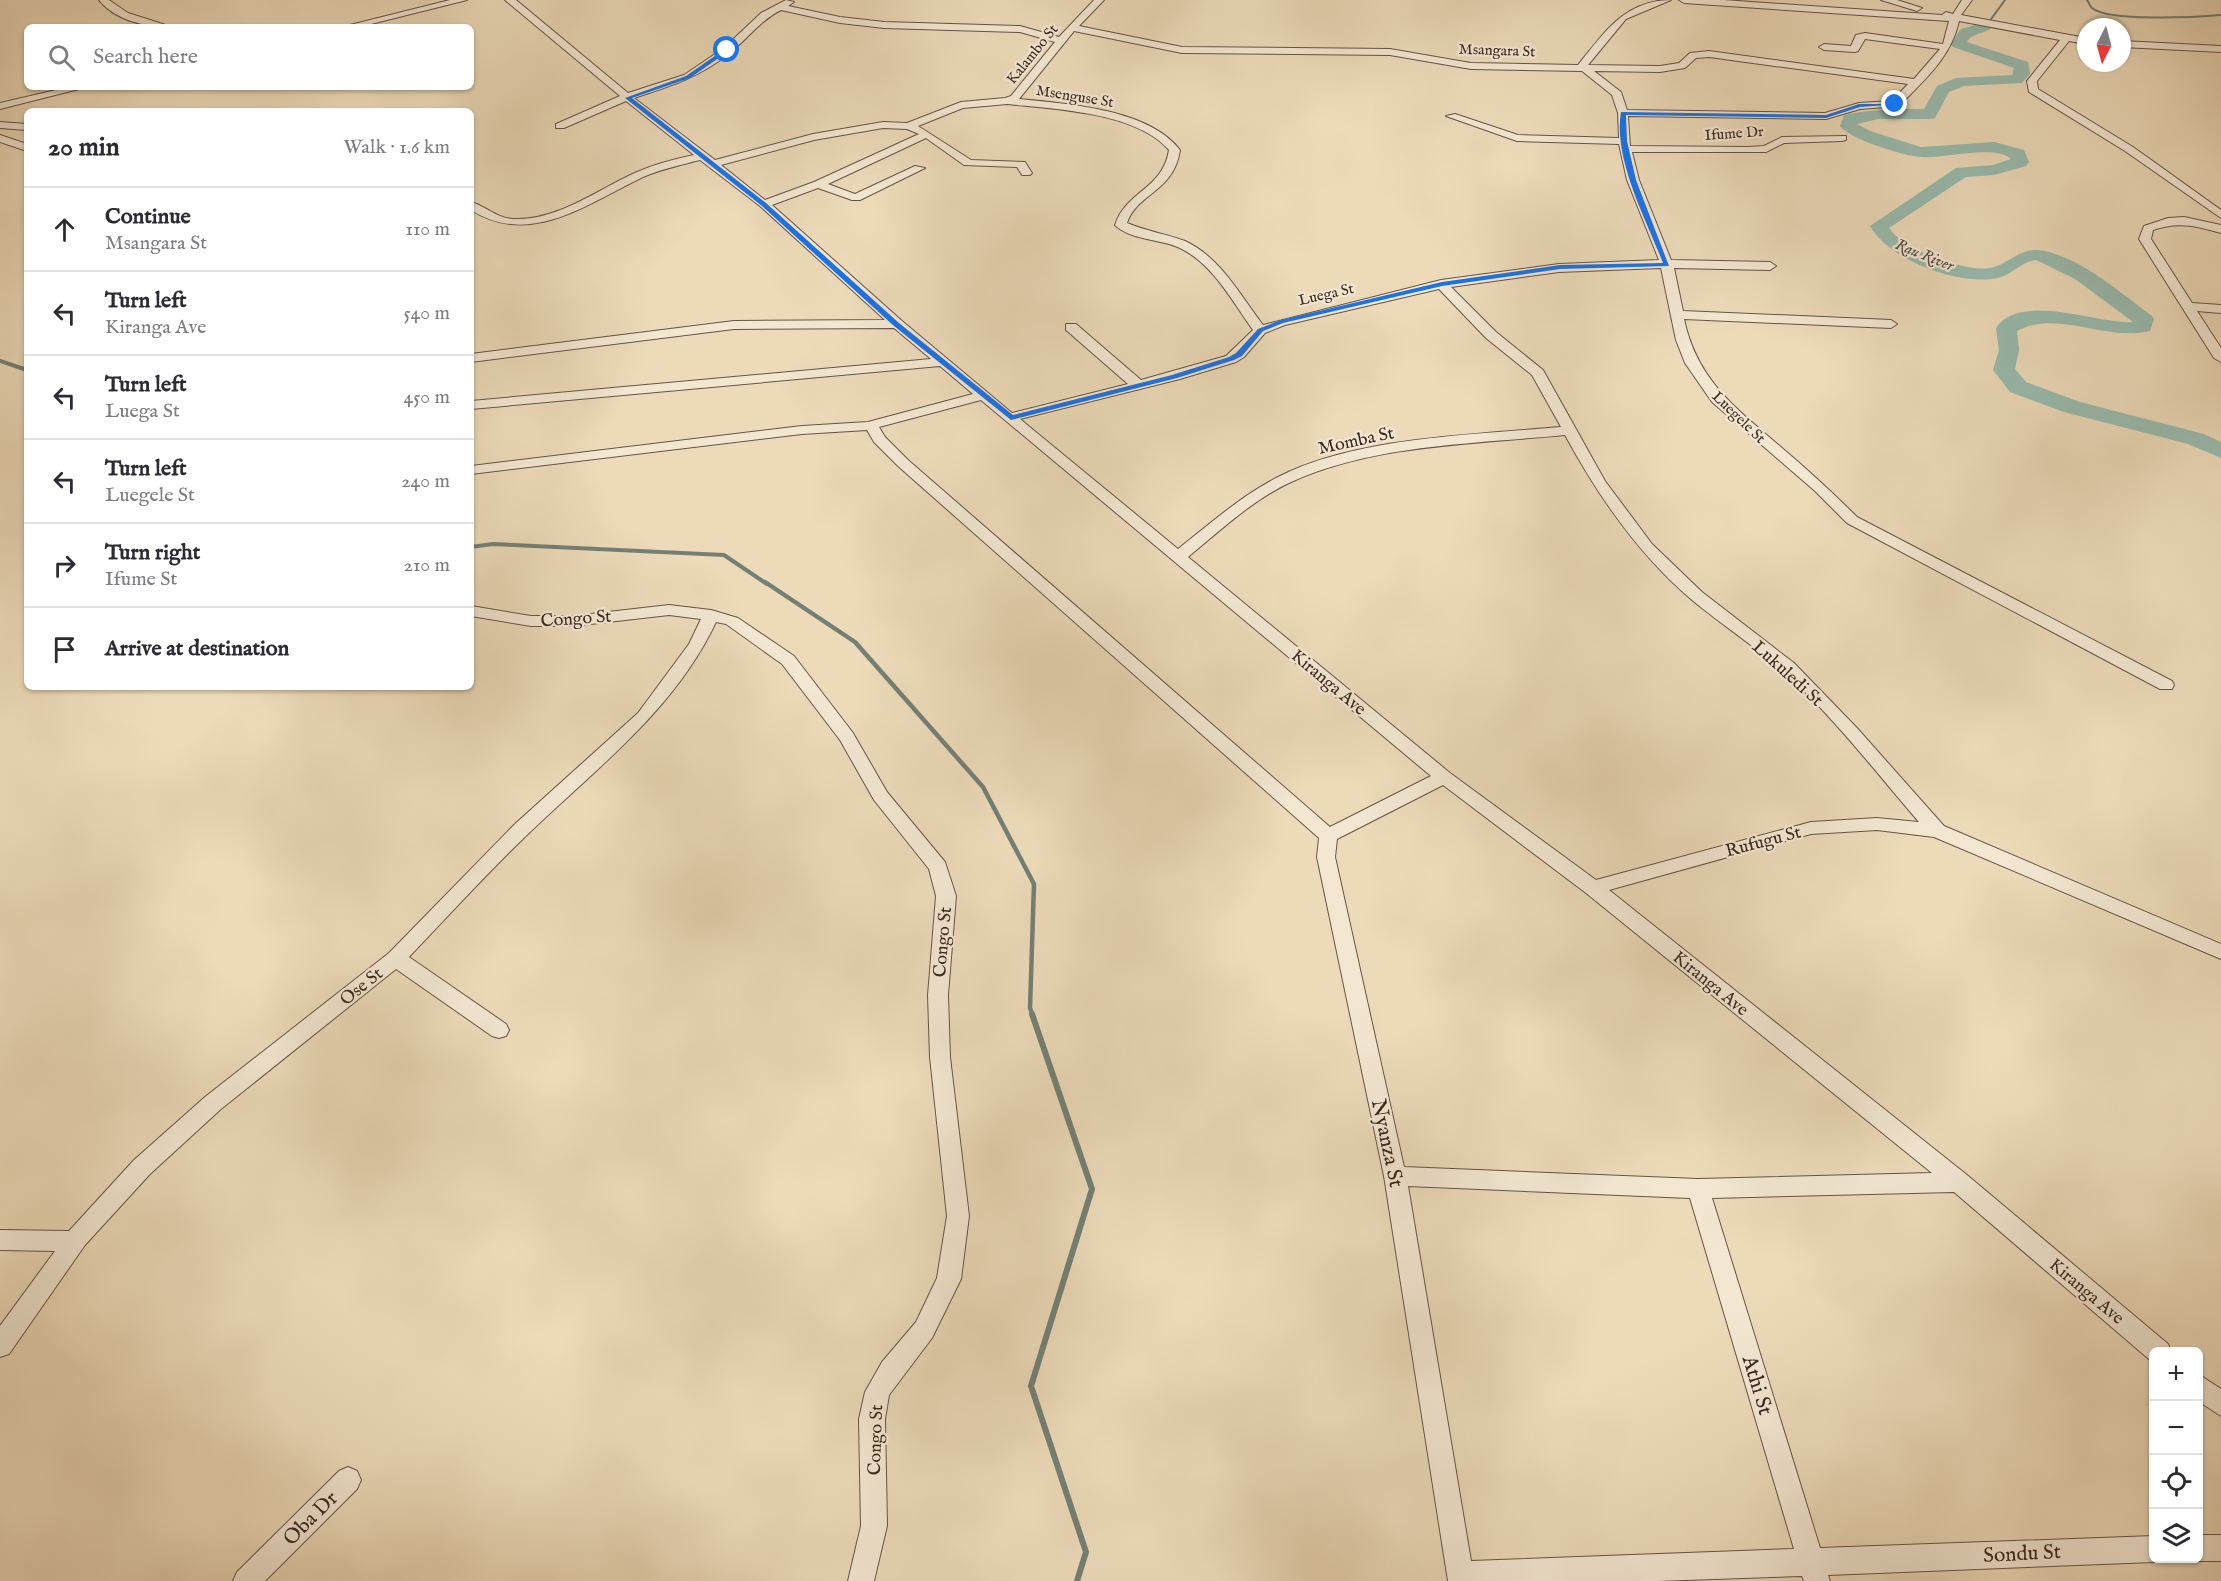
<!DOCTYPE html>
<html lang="en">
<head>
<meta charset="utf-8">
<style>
  :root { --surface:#fff; --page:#f2f2f3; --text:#2b2b33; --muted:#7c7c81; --line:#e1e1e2 }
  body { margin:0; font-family:"IM FELL English",serif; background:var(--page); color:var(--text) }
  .controls { position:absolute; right:18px; bottom:18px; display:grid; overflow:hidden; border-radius:9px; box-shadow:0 2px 4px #0004 }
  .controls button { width:54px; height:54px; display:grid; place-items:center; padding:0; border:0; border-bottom:2px solid var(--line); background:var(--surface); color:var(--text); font:30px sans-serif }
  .compass { position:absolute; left:2077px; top:18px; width:54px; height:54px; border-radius:50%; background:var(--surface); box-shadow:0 2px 4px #0004; rotate:186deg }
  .stop { position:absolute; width:18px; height:18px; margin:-14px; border:4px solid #1a73e8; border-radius:50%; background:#fff }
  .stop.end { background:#1a73e8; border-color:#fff; box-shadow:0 2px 6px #0008 }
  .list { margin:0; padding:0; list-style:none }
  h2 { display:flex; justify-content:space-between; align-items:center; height:78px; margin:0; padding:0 24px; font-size:26px }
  h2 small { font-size:20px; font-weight:400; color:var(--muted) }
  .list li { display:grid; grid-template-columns:39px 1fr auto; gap:18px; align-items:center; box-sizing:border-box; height:84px; padding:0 24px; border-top:2px solid var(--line) }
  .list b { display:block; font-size:22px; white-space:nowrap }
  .list p { margin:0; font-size:20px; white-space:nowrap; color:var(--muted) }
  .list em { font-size:20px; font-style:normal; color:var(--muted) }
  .icon { flex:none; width:33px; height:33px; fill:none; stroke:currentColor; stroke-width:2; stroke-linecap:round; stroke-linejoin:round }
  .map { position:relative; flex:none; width:2221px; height:1581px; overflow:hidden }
  .search { position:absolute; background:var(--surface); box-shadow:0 2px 4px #0004; left:24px; top:24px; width:450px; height:66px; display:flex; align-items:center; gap:15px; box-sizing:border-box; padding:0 21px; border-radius:9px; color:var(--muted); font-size:22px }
  .panel { position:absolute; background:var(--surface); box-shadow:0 2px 4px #0004; left:24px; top:108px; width:450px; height:582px; border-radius:9px }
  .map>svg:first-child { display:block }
</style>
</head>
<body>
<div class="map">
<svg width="2221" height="1581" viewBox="0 0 2221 1581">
  <rect width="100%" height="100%" fill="#ecdab9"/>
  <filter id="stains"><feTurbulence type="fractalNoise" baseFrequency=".00333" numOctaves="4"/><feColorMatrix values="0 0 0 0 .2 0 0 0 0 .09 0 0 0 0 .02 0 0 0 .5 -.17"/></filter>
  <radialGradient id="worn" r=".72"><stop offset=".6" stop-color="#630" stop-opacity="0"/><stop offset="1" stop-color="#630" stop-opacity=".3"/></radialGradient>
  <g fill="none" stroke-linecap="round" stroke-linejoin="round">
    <!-- stream-far3 -->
    <g stroke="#738075" stroke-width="2">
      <path d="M 2087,0 C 2089,3 2090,6 2092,8 C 2108,22 2198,17 2221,15"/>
      <path d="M 1989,22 L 2005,0"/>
    </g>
    <!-- stream-far2 -->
    <g stroke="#738075" stroke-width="4">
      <path d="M 0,361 L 27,370"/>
      <path d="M 471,547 L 493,544 L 724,555 L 767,584"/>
    </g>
    <!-- stream-far1 -->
    <path stroke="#738075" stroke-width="4.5" d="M 765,582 L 855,642 L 983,787 L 1034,884 L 1030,1008 L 1033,1016"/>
    <!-- stream -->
    <path stroke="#738075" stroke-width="6" d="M 1032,1014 L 1092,1189 L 1031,1386 L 1086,1552 L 1077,1581"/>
    <!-- river -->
    <path fill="#99bbae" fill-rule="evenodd" d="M 1986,22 L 1993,26 C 1986,35 1974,31 1967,42 L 2028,62 L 2030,74 L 2022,83 L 1964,86 L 1949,92 L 1935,118 L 1929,119 L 1878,119 L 1857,124 L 1870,131 L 1921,147 L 1994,142 L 2024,150 L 2029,162 L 2026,166 L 1994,175 L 1966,177 L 1889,228 C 1902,249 1969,275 1994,267 C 2013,261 2022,246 2045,251 C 2084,260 2119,292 2151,315 L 2154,319 L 2150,331 C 2107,342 2057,309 2017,331 L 2019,350 L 2015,369 L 2026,382 L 2080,402 L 2204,434 L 2221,442 L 2221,458 L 2188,444 L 2064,412 L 2010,392 L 1993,370 L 1999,350 L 1996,328 C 2021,291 2098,325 2133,322 L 2075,279 L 2036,260 C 2022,261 2012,275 1998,278 C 1959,286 1890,261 1870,226 L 1956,168 L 1993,165 L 2011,159 C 1995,144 1943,159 1921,157 C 1904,156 1849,139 1840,126 L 1844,115 C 1871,109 1896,109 1924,109 L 1937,86 L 1956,78 L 2012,75 L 2014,68 L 1953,47 L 1950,44 L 1961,29 Z"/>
    <!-- minor casing -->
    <g stroke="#665446" stroke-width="2">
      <g id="minor">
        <path d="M 99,0 L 109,0 L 128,13 L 172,27 C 146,27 116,21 99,0 Z"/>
        <path d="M 450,0 L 467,0 L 359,27 L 342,27 Z"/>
        <path d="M 505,0 L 516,0 L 628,93 L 684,75 L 724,48 L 761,13 L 786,0 L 794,2 L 788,6 L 840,17 L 884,22 L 1020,26 L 1059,37 L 1094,0 L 1104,0 L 1079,26 L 1182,47 L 1390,49 L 1471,63 L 1578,65 C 1604,33 1625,0 1671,0 L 1626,19 L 1588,65 L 1660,66 L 1679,63 L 1690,53 L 1709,51 L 1914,79 L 1940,49 L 1865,39 L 1858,51 L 1855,52 L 1824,50 L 1819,47 L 1824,44 L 1851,46 L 1856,35 L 1865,33 L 1943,44 L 1949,21 L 1684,3 L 1679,0 L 1723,0 L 1942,15 L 1946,12 L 1953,14 L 1962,0 L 1972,0 L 1961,15 L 2086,38 L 2086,44 L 2069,41 L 2037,81 L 2038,89 L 2133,147 L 2221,210 L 2221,218 L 2125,151 L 2029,92 L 2027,81 L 2060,40 L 1959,21 C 1951,58 1924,80 1899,106 L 1860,109 L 1826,119 L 1628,116 L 1630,146 L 1748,147 L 1764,146 L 1782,137 L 1846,136 L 1846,140 L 1842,141 L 1784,143 L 1766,152 L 1632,152 L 1639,180 L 1671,260 L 1770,262 L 1776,266 L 1770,270 L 1674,268 L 1683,311 L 1891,320 L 1897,324 L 1891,328 L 1684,319 C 1697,381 1737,409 1782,448 C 1808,470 1833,493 1857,517 L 2172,681 L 2174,685 L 2172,689 L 2160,689 L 1847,523 L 1815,491 L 1712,402 L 1685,363 L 1676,340 L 1661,268 L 1559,272 L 1451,287 L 1496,332 L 1543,370 L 1605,481 L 1652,544 L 1702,592 L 1794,663 L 1857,728 L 1944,826 L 2221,944 L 2221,959 L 1934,837 L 1877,830 L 1811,834 L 1609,890 L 1967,1175 L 2168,1344 L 2171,1352 L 2154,1352 L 2154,1361 L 2150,1360 L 1954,1192 L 1712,1198 L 1820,1548 L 2154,1536 L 2154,1558 L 2163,1558 L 2154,1562 L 1828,1575 L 1830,1581 L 1804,1581 L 1802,1576 L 1656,1581 L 1448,1581 L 1384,1176 L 1317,857 L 1319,838 L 898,466 L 874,442 L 867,430 L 802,434 L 471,474 L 471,466 L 802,426 L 868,422 L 973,394 L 940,366 L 471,409 L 471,401 L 931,359 L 894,328 L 734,329 L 471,362 L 471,354 L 734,321 L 885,320 L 760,206 L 700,160 C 681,165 661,169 643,177 C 588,203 531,248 471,210 L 471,202 C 486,206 496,218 513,219 C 558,221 598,189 637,172 C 655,164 675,159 694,155 L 626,101 L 564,128 L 556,128 L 556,124 L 620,96 ZM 781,10 L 840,23 L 884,28 L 1020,32 L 1055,42 L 1011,96 L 1005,98 L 961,102 L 907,123 L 883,122 L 813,134 L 715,160 L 634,98 C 671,86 700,77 731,52 C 748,38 761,20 781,10 ZM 1074,31 L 1182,53 L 1390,55 L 1471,69 L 1582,71 L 1612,95 L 1618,113 L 1619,138 L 1518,135 L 1455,114 L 1446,116 L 1517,141 L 1619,144 L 1627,180 L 1659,260 L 1559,264 L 1441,280 L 1263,325 C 1240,295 1220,257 1185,241 C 1166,234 1146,231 1127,223 C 1137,193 1174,192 1180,150 C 1149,109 1068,104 1019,99 ZM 1709,57 L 1908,84 L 1892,101 L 1859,103 L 1825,113 L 1627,110 L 1621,92 L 1594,71 L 1660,72 L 1685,68 L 1696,58 ZM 1007,104 C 1055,109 1136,112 1169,150 C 1163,189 1126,191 1115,225 C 1130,240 1161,239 1180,248 C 1213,264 1232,301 1253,330 L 1226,356 L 1141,380 L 1076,324 L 1066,324 L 1066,330 L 1128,384 L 1012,413 L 902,321 L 772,205 L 818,188 L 852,200 L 860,200 L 925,168 L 915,166 L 855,194 L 828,184 L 926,138 L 964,165 L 1017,167 L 1022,175 L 1030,175 L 1032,173 L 1025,162 L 971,160 L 918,126 L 963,108 ZM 883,128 L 907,129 L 919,134 L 814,182 L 765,200 L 721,165 L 814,140 ZM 1439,289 L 1486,338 L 1532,375 L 1561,427 C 1473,435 1357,437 1278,477 C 1241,496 1211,523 1178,549 L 1020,419 L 1180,379 L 1236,362 L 1244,357 L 1265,333 L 1285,325 ZM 981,400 L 1431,776 L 1330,827 L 908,460 L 885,437 L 879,427 ZM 1565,435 C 1598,496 1638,554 1692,600 C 1721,624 1753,645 1782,670 C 1832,715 1875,771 1919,822 L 1877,818 L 1811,822 L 1596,880 L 1450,773 L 1188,557 C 1221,530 1252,500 1291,482 C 1375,444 1475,444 1565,435 ZM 1443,785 L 1586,893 L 1932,1173 L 1698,1179 L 1404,1167 L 1335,857 L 1337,839 ZM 1408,1186 L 1690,1198 L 1794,1549 L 1471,1561 Z"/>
        <path d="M 1881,0 L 1897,0 L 1922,8 L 1917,11 Z"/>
        <path d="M 2122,41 L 2221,46 L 2221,52 L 2122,47 Z"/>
        <path d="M 69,87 L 87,87 L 0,109 L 0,103 Z"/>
        <path d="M 0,122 L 27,124 L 27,130 L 0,128 Z"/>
        <path d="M 0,135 L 27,144 L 27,151 L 0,142 Z"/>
        <path d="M 2184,217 L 2221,225 L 2221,233 C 2196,226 2178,221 2153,230 L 2151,239 L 2192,303 L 2221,305 L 2221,313 L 2197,311 L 2221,348 L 2221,362 L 2214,358 L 2139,239 L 2144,226 L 2168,218 Z"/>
        <path d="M 669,605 L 711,610 L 738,618 L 794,656 L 853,733 L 887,792 L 945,862 L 956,896 L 948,995 L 950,1057 L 969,1216 L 961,1279 L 932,1338 L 889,1395 L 885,1419 L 887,1526 L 874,1581 L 848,1581 L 861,1526 L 859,1419 L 865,1392 L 882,1362 L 916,1322 L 937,1278 L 947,1216 L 930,1057 L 928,995 L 936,896 L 929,869 L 874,800 L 840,740 L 782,664 L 726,624 L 716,622 C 675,709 598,767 530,832 C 488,872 449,915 409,957 L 506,1024 L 509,1030 L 506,1036 L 499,1038 L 492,1036 L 396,969 L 221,1109 L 150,1174 L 85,1245 L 9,1354 L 0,1357 L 0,1326 L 55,1251 L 0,1250 L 0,1230 L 69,1231 L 134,1160 L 205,1097 L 389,953 L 515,824 L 638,713 L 689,644 L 701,619 L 669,615 L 573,626 L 531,626 L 471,616 L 471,606 L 531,616 L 573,616 Z"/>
        <path d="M 2198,1374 L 2221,1389 L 2221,1416 L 2198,1401 Z"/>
        <path d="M 348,1467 L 357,1471 L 361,1480 L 357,1489 L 265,1581 L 233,1581 L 237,1572 L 339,1471 Z"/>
        <path d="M 2198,1535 L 2221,1535 L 2221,1561 L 2198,1561 L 2191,1558 L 2198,1558 Z"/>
      </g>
    </g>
    <!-- minor -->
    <use href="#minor" fill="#f3e7d2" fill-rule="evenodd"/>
  </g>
  <!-- route -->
  <path fill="#1a73e8" d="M 725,49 L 730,50 L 690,78 L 632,98 L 766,203 L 899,323 L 1013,415 L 1172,375 L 1229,357 L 1236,353 L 1258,329 L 1281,320 L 1442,282 L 1560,265 L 1663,263 C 1646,219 1613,159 1621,112 L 1826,115 L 1859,104 L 1898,104 L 1860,107 L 1826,118 L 1626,115 L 1627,141 L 1636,180 L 1669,266 L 1560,269 L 1442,286 L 1283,323 L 1263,331 L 1242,356 L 1234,360 L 1177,378 L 1011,420 L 894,326 L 762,206 L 625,98 L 686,76 Z"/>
  <g text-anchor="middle" stroke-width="4.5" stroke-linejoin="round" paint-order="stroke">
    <!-- far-street labels -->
    <g font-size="15" fill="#3a2820" stroke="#f3e7d2">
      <text transform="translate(1497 50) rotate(2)" y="5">Msangara St</text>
      <text transform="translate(1032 54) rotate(-51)" y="5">Kalambo St</text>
      <text transform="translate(1075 96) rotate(9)" y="5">Msenguse St</text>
      <text transform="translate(1734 133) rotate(-4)" y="5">Ifume Dr</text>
      <text transform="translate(1326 294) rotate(-13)" y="5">Luega St</text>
      <text transform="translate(1739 417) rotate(44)" y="5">Luegele St</text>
    </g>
    <!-- far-water labels -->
    <g font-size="16" font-style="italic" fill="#524d44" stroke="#f3e7d2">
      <text transform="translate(1925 254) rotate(22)" y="6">Rau River</text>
    </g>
    <!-- street labels -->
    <g font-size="18" fill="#3a2820" stroke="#f3e7d2">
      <text transform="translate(1356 440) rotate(-12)" y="6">Momba St</text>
      <text transform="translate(576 618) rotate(-4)" y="6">Congo St</text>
      <text transform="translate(1788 673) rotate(42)" y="6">Lukuledi St</text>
      <text transform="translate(1329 682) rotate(40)" y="6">Kiranga Ave</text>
      <text transform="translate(1763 841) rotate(-15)" y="6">Rufugu St</text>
      <text transform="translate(942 942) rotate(-85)" y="6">Congo St</text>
      <text transform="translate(1711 983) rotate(39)" y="6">Kiranga Ave</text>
      <text transform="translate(361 986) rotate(-39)" y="6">Ose St</text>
      <text transform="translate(2087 1291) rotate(40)" y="6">Kiranga Ave</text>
      <text transform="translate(875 1440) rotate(-88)" y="6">Congo St</text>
    </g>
    <!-- near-street labels -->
    <g font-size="21" fill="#3a2820" stroke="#f3e7d2">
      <text transform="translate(1388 1143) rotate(78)" y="7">Nyanza St</text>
      <text transform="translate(1758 1385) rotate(73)" y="7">Athi St</text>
      <text transform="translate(310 1518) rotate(-45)" y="7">Oba Dr</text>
      <text transform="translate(2022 1553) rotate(-3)" y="7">Sondu St</text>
    </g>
  </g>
  <rect width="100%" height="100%" filter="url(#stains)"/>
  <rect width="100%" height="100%" fill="url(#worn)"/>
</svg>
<div class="controls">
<button>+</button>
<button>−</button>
<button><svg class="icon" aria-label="locate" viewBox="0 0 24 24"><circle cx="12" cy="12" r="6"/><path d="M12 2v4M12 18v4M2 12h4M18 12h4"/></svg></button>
<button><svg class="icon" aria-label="layers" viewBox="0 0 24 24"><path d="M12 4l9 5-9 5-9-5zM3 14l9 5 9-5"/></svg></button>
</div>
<svg class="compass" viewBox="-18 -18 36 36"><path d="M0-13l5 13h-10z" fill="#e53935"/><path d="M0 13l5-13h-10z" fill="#7c7c81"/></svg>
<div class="stop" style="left:727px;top:50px"></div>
<div class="stop end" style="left:1895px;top:104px"></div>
<div class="search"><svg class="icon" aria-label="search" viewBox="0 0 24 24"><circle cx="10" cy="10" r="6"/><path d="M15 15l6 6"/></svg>Search here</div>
<section class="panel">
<h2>20 min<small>Walk · 1.6 km</small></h2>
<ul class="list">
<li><svg class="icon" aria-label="ahead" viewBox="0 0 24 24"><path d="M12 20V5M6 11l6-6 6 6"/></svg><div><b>Continue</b><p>Msangara St</p></div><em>110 m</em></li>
<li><svg class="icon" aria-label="left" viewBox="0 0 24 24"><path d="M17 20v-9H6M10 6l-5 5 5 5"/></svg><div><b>Turn left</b><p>Kiranga Ave</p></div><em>540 m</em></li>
<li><svg class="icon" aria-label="left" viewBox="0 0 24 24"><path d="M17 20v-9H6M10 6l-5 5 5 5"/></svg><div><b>Turn left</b><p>Luega St</p></div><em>450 m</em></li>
<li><svg class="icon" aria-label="left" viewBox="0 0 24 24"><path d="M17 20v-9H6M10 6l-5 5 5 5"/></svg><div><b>Turn left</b><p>Luegele St</p></div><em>240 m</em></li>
<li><svg class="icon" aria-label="right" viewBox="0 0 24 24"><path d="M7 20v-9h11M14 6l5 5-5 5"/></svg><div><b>Turn right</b><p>Ifume St</p></div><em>210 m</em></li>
<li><svg class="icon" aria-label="arrive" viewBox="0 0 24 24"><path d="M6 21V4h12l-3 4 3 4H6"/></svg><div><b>Arrive at destination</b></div></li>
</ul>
</section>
</div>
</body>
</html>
